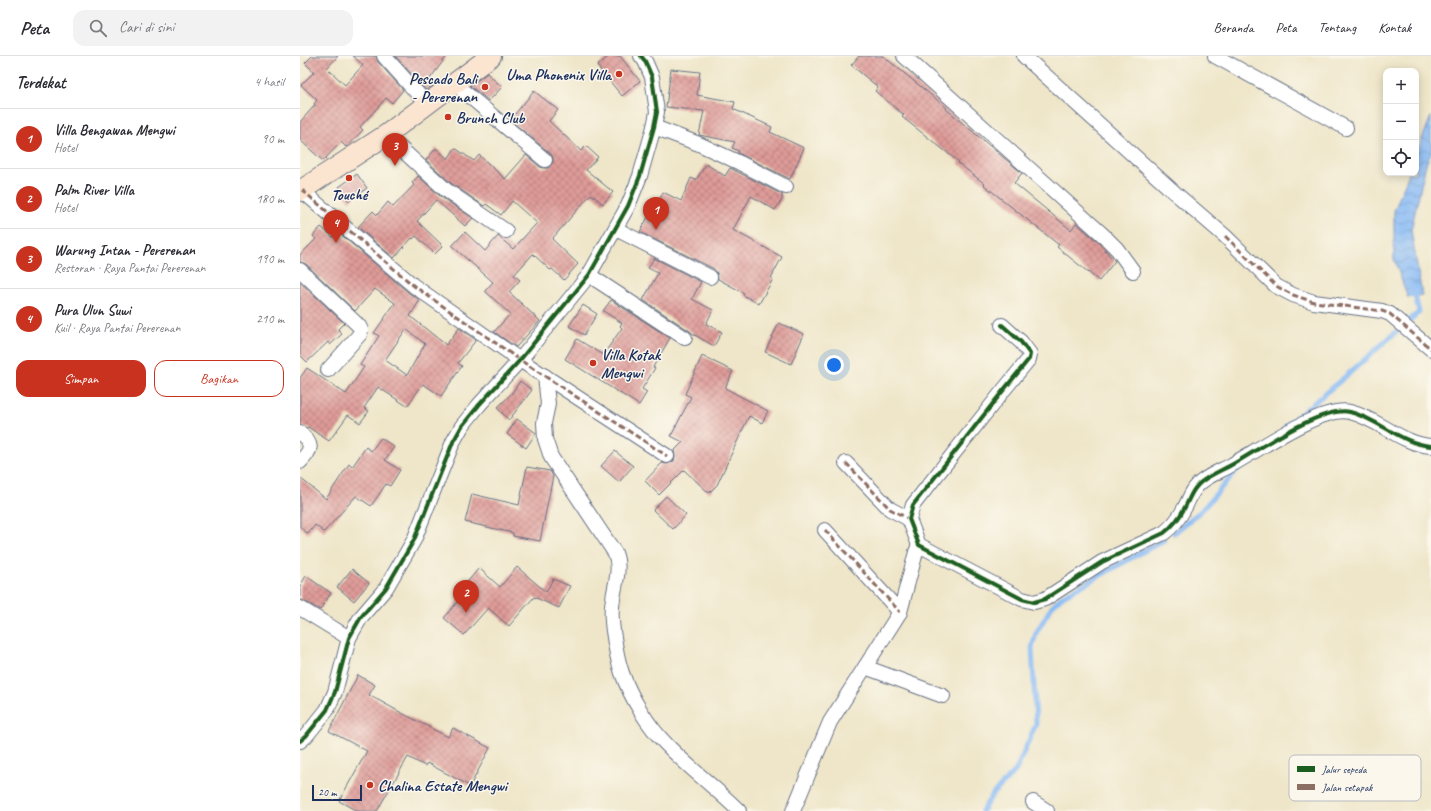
<!DOCTYPE html>
<html lang="id">
<head>
<meta charset="utf-8">
<style>
  :root { --surface:#fff; --page:#f2f2f3; --text:#2b2b33; --muted:#7c7c81; --line:#e1e1e2; --accent:#c8321e }
  body { margin:0; font-family:Caveat,sans-serif; background:var(--page); color:var(--text) }
  .controls { position:absolute; right:12px; top:12px; display:grid; overflow:hidden; border-radius:8px; box-shadow:0 2px 10px #0003 }
  .controls button { width:36px; height:36px; display:grid; place-items:center; padding:0; border:0; border-bottom:1px solid var(--line); background:var(--surface); color:var(--text); font:20px sans-serif }
  .scale { position:absolute; left:12px; bottom:10px; width:50px; box-sizing:border-box; padding-left:4px; border:2px solid #1b2f5e; border-top:0; font-size:11px; line-height:14px; white-space:nowrap; color:#1b2f5e; -webkit-text-stroke:3px #fbf7ec; paint-order:stroke }
  .you { position:absolute; left:534px; top:309px; width:14px; height:14px; margin:-10px; border:3px solid #fff; border-radius:50%; background:#1a73e8; box-shadow:0 0 0 6px #1a73e833 }
  .badge { display:grid; place-items:center; width:26px; height:26px; border-radius:50%; background:var(--accent); color:#fff; font-size:13px; font-weight:700 }
  .pin { position:absolute; translate:-50% -33px; filter:drop-shadow(0 1px 2px #0008) }
  .pin::after { content:''; position:absolute; top:21px; width:14px; height:12px; background:inherit; clip-path:polygon(0 0,100% 0,50% 100%) }
  .list { margin:0; padding:0; list-style:none }
  h2 { display:flex; justify-content:space-between; align-items:center; height:52px; margin:0; padding:0 16px; font-size:17px }
  h2 small { font-size:13px; font-weight:400; color:var(--muted) }
  .list li { display:grid; grid-template-columns:26px 1fr auto; gap:12px; align-items:center; box-sizing:border-box; height:60px; padding:0 16px; border-top:1px solid var(--line) }
  .list b { display:block; font-size:15px; white-space:nowrap }
  .list p { margin:0; font-size:13px; white-space:nowrap; color:var(--muted) }
  .list em { font-size:13px; font-style:normal; color:var(--muted) }
  .actions { display:flex; gap:8px; padding:12px 16px }
  .actions a { flex:1; padding:9px 0; border:1px solid var(--accent); border-radius:12px; text-align:center; font-size:14px; color:var(--accent) }
  .actions .main { background:var(--accent); color:#fff }
  .icon { flex:none; width:22px; height:22px; fill:none; stroke:currentColor; stroke-width:2; stroke-linecap:round; stroke-linejoin:round }
  .map { position:relative; flex:none; width:1131px; height:755px; overflow:hidden }
  header { display:flex; align-items:center; gap:24px; box-sizing:border-box; height:56px; padding:0 20px; background:var(--surface); border-bottom:1px solid var(--line) }
  header strong { font-size:19px }
  nav { display:flex; gap:22px; margin-inline-start:auto; font-size:14px }
  .search { width:280px; height:36px; background:var(--page); display:flex; align-items:center; gap:10px; box-sizing:border-box; padding:0 14px; border-radius:12px; color:var(--muted); font-size:15px }
  main { display:flex }
  aside { flex:1; background:var(--surface) }
  .map>svg:first-child { display:block }
</style>
</head>
<body>
<header>
<strong>Peta</strong>
<div class="search"><svg class="icon" aria-label="search" viewBox="0 0 24 24"><circle cx="10" cy="10" r="6"/><path d="M15 15l6 6"/></svg>Cari di sini</div>
<nav><a>Beranda</a><a>Peta</a><a>Tentang</a><a>Kontak</a></nav>
</header>
<main>
<aside>
<h2>Terdekat<small>4 hasil</small></h2>
<ul class="list">
<li><span class="badge">1</span><div><b>Villa Bengawan Mengwi</b><p>Hotel</p></div><em>90 m</em></li>
<li><span class="badge">2</span><div><b>Palm River Villa</b><p>Hotel</p></div><em>180 m</em></li>
<li><span class="badge">3</span><div><b>Warung Intan - Pererenan</b><p>Restoran · Raya Pantai Pererenan</p></div><em>190 m</em></li>
<li><span class="badge">4</span><div><b>Pura Ulun Suwi</b><p>Kuil · Raya Pantai Pererenan</p></div><em>210 m</em></li>
</ul>
<div class="actions"><a class="main">Simpan</a><a>Bagikan</a></div>
</aside>
<div class="map">
<svg width="1131" height="755" viewBox="0 0 1131 755">
  <defs>
    <pattern id="water-waves" width="16" height="10" patternUnits="userSpaceOnUse"><rect width="16" height="10" fill="#87baf5"/><path d="M0 5q4-4 8 0t8 0" fill="none" stroke="#6e98ca"/></pattern>
    <pattern id="building-cross-hatch" width="8" height="8" patternUnits="userSpaceOnUse"><rect width="8" height="8" fill="#df9b98"/><path d="M0 0l8 8M0 8l8-8" fill="none" stroke="#b47f7f"/></pattern>
  </defs>
  <rect width="100%" height="100%" fill="#fbf7ec"/>
  <filter id="ink" filterUnits="userSpaceOnUse"><feTurbulence type="fractalNoise" baseFrequency=".025" numOctaves="2"/><feDisplacementMap in="SourceGraphic" scale="8" xChannelSelector="R" yChannelSelector="G"/><feConvolveMatrix kernelMatrix="1 2 1 2 8 2 1 2 1" color-interpolation-filters="sRGB"/></filter>
  <filter id="wash" filterUnits="userSpaceOnUse"><feTurbulence type="fractalNoise" baseFrequency=".012" numOctaves="4" result="noise"/><feDisplacementMap in="SourceGraphic" scale="16" xChannelSelector="R" yChannelSelector="G"/><feGaussianBlur stdDeviation="0.9" result="paint"/><feColorMatrix in="noise" values="0 0 0 0 0 0 0 0 0 0 0 0 0 0 0 0 0 1.4 0 .05"/><feComposite in="paint" operator="in"/></filter>
  <g filter="url(#wash)">
    <rect width="100%" height="100%" fill="#efe6c9"/>
    <!-- water -->
    <path fill="url(#water-waves)" stroke="#5174aa" d="M 1131,60 L 1131,98 L 1126,108 L 1111,174 L 1122,239 L 1108,242 L 1094,203 L 1094,155 L 1109,117 L 1116,117 L 1116,99 Z"/>
    <g fill="none" stroke-linecap="round" stroke-linejoin="round">
      <!-- stream -->
      <g stroke="#87baf5" stroke-width="5">
        <path d="M 985,371 L 1046,320 L 1119,256 L 1114,235"/>
        <path d="M 874,477 L 902,454 L 941,409"/>
        <path d="M 682,755 L 693,738 L 716,714 L 736,668 L 732,592 L 736,577 L 752,550 L 763,540 L 864,484"/>
      </g>
    </g>
    <g id="blocks">
      <!-- building -->
      <g fill="url(#building-cross-hatch)" fill-rule="evenodd">
        <path d="M 12,0 L 38,0 L 27,12 L 45,29 L 63,9 L 53,0 L 76,0 L 78,6 L 103,34 L 92,47 L 86,42 L 60,71 L 63,74 L 48,90 L 46,91 L 41,86 L 23,105 L 0,84 L 0,66 L 15,49 L 14,48 L 17,44 L 1,29 L 14,16 L 5,7 Z"/>
        <path d="M 95,0 L 147,0 L 129,24 L 134,29 L 126,34 Z"/>
        <path d="M 309,0 L 320,0 L 340,25 L 322,40 L 297,10 Z"/>
        <path d="M 559,0 L 583,0 L 647,52 L 646,53 L 722,117 L 714,127 L 771,174 L 776,167 L 797,185 L 815,205 L 799,225 L 757,191 L 759,189 L 684,129 L 685,128 L 658,107 L 659,106 L 602,61 L 604,59 L 575,35 L 578,31 L 551,9 Z"/>
        <path d="M 371,13 L 400,16 L 397,39 L 435,46 L 433,53 L 472,71 L 470,76 L 504,92 L 490,123 L 438,97 L 439,95 L 432,92 L 435,86 L 399,79 L 404,55 L 366,51 Z"/>
        <path d="M 187,17 L 202,31 L 189,45 L 170,30 Z"/>
        <path d="M 234,35 L 258,54 L 249,65 L 281,95 L 286,90 L 298,101 L 286,114 L 313,136 L 303,148 L 291,138 L 252,183 L 278,208 L 264,224 L 252,213 L 250,214 L 233,198 L 214,219 L 220,224 L 209,236 L 240,265 L 216,291 L 194,276 L 210,258 L 185,235 L 193,226 L 152,190 L 165,176 L 185,195 L 198,180 L 213,193 L 237,167 L 212,145 L 201,159 L 186,148 L 184,150 L 151,127 L 126,104 L 136,92 L 148,103 L 155,92 L 174,105 L 179,99 L 205,123 L 226,99 L 240,111 L 244,112 L 248,112 L 253,106 L 253,102 L 251,98 L 210,64 Z"/>
        <path d="M 406,108 L 425,120 L 430,112 L 483,139 L 481,141 L 483,142 L 475,154 L 451,140 L 433,174 L 482,201 L 471,222 L 473,223 L 459,248 L 443,239 L 444,237 L 418,223 L 417,217 L 414,213 L 340,176 L 349,159 L 352,161 L 363,136 L 381,145 L 391,122 L 396,124 Z"/>
        <path d="M 57,118 L 67,132 L 49,145 L 39,131 Z"/>
        <path d="M 118,120 L 141,141 L 173,162 L 165,170 L 136,144 L 117,165 L 143,190 L 135,198 L 116,180 L 113,183 L 112,182 L 94,202 L 58,171 L 73,155 L 77,159 L 88,146 L 93,151 L 114,129 L 112,127 Z"/>
        <path d="M 21,171 L 33,181 L 38,176 L 109,237 L 120,244 L 110,260 L 146,289 L 159,272 L 176,284 L 158,307 L 162,310 L 141,340 L 123,328 L 107,350 L 78,331 L 64,352 L 69,355 L 60,367 L 48,359 L 29,385 L 8,371 L 7,372 L 0,369 L 0,322 L 7,312 L 46,338 L 64,311 L 60,309 L 79,280 L 74,277 L 95,247 L 75,233 L 55,255 L 6,208 L 0,206 L 0,199 L 16,183 L 13,180 ZM 106,273 L 125,288 L 107,319 L 85,304 Z"/>
        <path d="M 354,202 L 401,226 L 392,243 L 413,254 L 406,268 L 422,276 L 414,290 L 393,278 L 390,275 L 343,244 L 358,217 L 348,212 Z"/>
        <path d="M 0,226 L 44,267 L 38,273 L 42,278 L 30,289 L 28,286 L 7,306 L 0,299 Z"/>
        <path d="M 311,244 L 370,282 L 353,311 L 355,312 L 342,333 L 347,336 L 339,349 L 265,303 L 277,283 L 303,299 L 322,272 L 320,270 L 322,267 L 303,255 Z"/>
        <path d="M 283,249 L 297,258 L 284,279 L 269,270 Z"/>
        <path d="M 479,267 L 504,278 L 491,308 L 465,296 Z"/>
        <path d="M 402,300 L 433,315 L 425,332 L 468,355 L 462,367 L 449,360 L 417,429 L 409,437 L 384,414 L 359,439 L 345,425 L 362,407 L 367,408 L 374,405 L 375,400 L 374,395 L 383,386 L 371,380 L 391,341 L 385,338 Z"/>
        <path d="M 220,325 L 232,334 L 209,364 L 197,352 L 211,338 Z"/>
        <path d="M 217,363 L 236,377 L 226,392 L 207,378 Z"/>
        <path d="M 81,382 L 94,391 L 85,404 L 100,414 L 90,430 L 86,428 L 71,450 L 56,440 L 24,476 L 15,469 L 8,478 L 0,471 L 0,422 L 26,443 L 49,408 L 52,411 L 66,391 L 71,395 Z"/>
        <path d="M 315,395 L 333,410 L 319,426 L 301,410 Z"/>
        <path d="M 227,411 L 250,415 L 253,420 L 240,485 L 213,480 L 213,477 L 165,466 L 172,438 L 219,449 Z"/>
        <path d="M 366,440 L 386,459 L 373,473 L 353,454 Z"/>
        <path d="M 217,511 L 246,536 L 253,523 L 270,530 L 259,552 L 234,541 L 209,570 L 188,552 L 164,579 L 144,562 L 168,533 L 164,530 L 179,512 L 200,531 Z"/>
        <path d="M 52,513 L 69,527 L 54,545 L 37,531 Z"/>
        <path d="M 6,520 L 31,537 L 20,554 L 4,545 L 0,544 L 0,530 Z"/>
        <path d="M 58,619 L 75,629 L 69,639 L 98,655 L 148,681 L 153,672 L 190,692 L 170,730 L 127,707 L 125,710 L 108,701 L 77,755 L 57,755 L 39,745 L 67,695 L 29,675 Z"/>
      </g>
    </g>
  </g>
  <g filter="url(#ink)">
    <use href="#blocks" fill-opacity="0" stroke="#656f83" stroke-width="1"/>
    <g fill="none" stroke-linecap="round" stroke-linejoin="round">
      <!-- street casing -->
      <g stroke="#656f83" stroke-width="16">
        <g id="street">
          <path d="M 84,0 L 127,48"/>
          <path d="M 604,0 L 803,179 L 817,193 L 833,215"/>
          <path d="M 724,0 L 875,137 L 925,180 L 976,230 L 993,239 L 1014,246 L 1082,255 L 1090,258 L 1131,293"/>
          <path d="M 915,0 L 1046,72"/>
          <path d="M 155,28 L 245,104"/>
          <path d="M 354,71 L 399,88 L 440,107 L 486,131"/>
          <path d="M 86,79 L 146,134 L 206,175"/>
          <path d="M 0,133 L 114,230 L 220,304 L 367,400"/>
          <path d="M 316,173 L 410,221"/>
          <path d="M 0,214 L 59,270 L 61,274 L 60,278 L 28,314"/>
          <path d="M 289,219 L 385,282"/>
          <path d="M 702,269 L 721,286 L 730,298 L 729,303 L 702,336 L 613,449 L 609,463 L 619,489 L 722,543 L 734,546 L 745,543 L 802,506 L 864,477 C 873,470 880,461 885,451 C 889,444 891,436 897,430 C 904,421 923,414 933,408 C 958,394 1023,349 1050,356 C 1079,363 1101,388 1131,390"/>
          <path d="M 245,320 L 248,348 L 244,367 L 245,383 L 251,401 L 315,497 C 322,515 313,532 312,551 C 311,559 312,567 313,575 C 315,589 317,603 322,617 C 331,642 348,670 367,689 C 389,712 416,732 439,755"/>
          <path d="M 0,377 C 14,389 12,393 0,406"/>
          <path d="M 546,407 L 590,453 L 609,463"/>
          <path d="M 525,474 L 600,556"/>
          <path d="M 0,552 L 49,582"/>
          <path d="M 565,611 L 643,640"/>
          <path d="M 0,685 L 6,680 L 27,654 L 35,636 L 49,582 L 61,561 L 86,532 L 114,484 L 153,386 L 162,370 L 179,349 L 220,304 L 289,219 L 328,150 L 340,120 L 354,71 L 357,56 L 352,21 L 345,5 L 341,0"/>
          <path d="M 733,746 L 747,755"/>
          <path d="M 493,755 L 530,666 L 600,556 L 616,496 L 619,489"/>
        </g>
      </g>
      <!-- secondary casing -->
      <g stroke="#656f83" stroke-width="22">
        <path id="secondary" d="M 0,135 L 86,79 L 191,0"/>
      </g>
      <!-- street -->
      <use href="#street" stroke="#fff" stroke-width="14"/>
      <!-- secondary -->
      <use href="#secondary" stroke="#fce5d0" stroke-width="20"/>
      <!-- quiet -->
      <g stroke="#8d6e63" stroke-width="3" stroke-dasharray="6 3" stroke-linecap="butt">
        <path d="M 2,134 L 114,230 L 220,304 L 367,400"/>
        <path d="M 925,180 L 976,230 L 993,239 L 1014,246 L 1082,255 L 1090,258 L 1131,293"/>
        <path d="M 546,407 L 590,453 L 609,463"/>
        <path d="M 525,474 L 600,556"/>
      </g>
      <!-- cycleway casing -->
      <g stroke="#fbf7ec" stroke-width="6">
        <g id="cycleway">
          <path d="M 702,269 L 721,286 L 730,298 L 729,303 L 702,336 L 613,449 L 609,463 L 619,489 L 722,543 L 734,546 L 745,543 L 802,506 L 864,477 C 873,470 880,461 885,451 C 889,444 891,436 897,430 C 904,421 923,414 933,408 C 958,394 1023,349 1050,356 C 1079,363 1101,388 1131,390"/>
          <path d="M 0,685 L 6,680 L 27,654 L 35,636 L 49,582 L 61,561 L 86,532 L 114,484 L 153,386 L 162,370 L 179,349 L 220,304 L 289,219 L 328,150 L 340,120 L 354,71 L 357,56 L 352,21 L 345,5 L 341,0"/>
        </g>
      </g>
      <!-- cycleway -->
      <use href="#cycleway" stroke="#1b5e20" stroke-width="4"/>
    </g>
  </g>
  <!-- markers -->
  <g fill="#c8321e" stroke="#fbf7ec" stroke-width="1.5">
    <circle cx="319" cy="18" r="4"/>
    <circle cx="185" cy="31" r="4"/>
    <circle cx="148" cy="61" r="4"/>
    <circle cx="49" cy="122" r="4"/>
    <circle cx="293" cy="307" r="4"/>
    <circle cx="70" cy="729" r="4"/>
  </g>
  <g text-anchor="middle" stroke-width="3" stroke-linejoin="round" paint-order="stroke">
    <!-- poi labels -->
    <g font-size="16" font-weight="bold" fill="#1b2f5e" stroke="#fbf7ec" text-anchor="start">
      <text x="311" y="24" text-anchor="end">Uma Phonenix Villa</text>
      <text x="177" y="28" text-anchor="end">Pescado Bali<tspan x="177" dy="18">- Pererenan</tspan></text>
      <text x="156" y="67">Brunch Club</text>
      <text x="49" y="144" text-anchor="middle">Touché</text>
      <text x="301" y="304">Villa Kotak<tspan x="301" dy="18">Mengwi</tspan></text>
      <text x="78" y="735">Chalina Estate Mengwi</text>
    </g>
  </g>
  <!-- legend -->
  <rect x="989" y="699" width="132" height="46" rx="6" fill="#fbf7ec" stroke="#b8bbc1" stroke-width="1"/>
  <rect x="997" y="710" width="18" height="6" fill="#1b5e20"/>
  <rect x="997" y="728" width="18" height="6" fill="#8d6e63"/>
  <g font-size="11" fill="#1b2f5e">
    <text x="1022" y="717">Jalur sepeda</text>
    <text x="1022" y="735">Jalan setapak</text>
  </g>
</svg>
<div class="controls">
<button>+</button>
<button>−</button>
<button><svg class="icon" aria-label="locate" viewBox="0 0 24 24"><circle cx="12" cy="12" r="6"/><path d="M12 2v4M12 18v4M2 12h4M18 12h4"/></svg></button>
</div>
<div class="scale">20 m</div>
<div class="you"></div>
<div class="pin badge" style="left:356px;top:174px">1</div>
<div class="pin badge" style="left:166px;top:557px">2</div>
<div class="pin badge" style="left:95px;top:110px">3</div>
<div class="pin badge" style="left:36px;top:187px">4</div>
</div>
</main>
</body>
</html>
